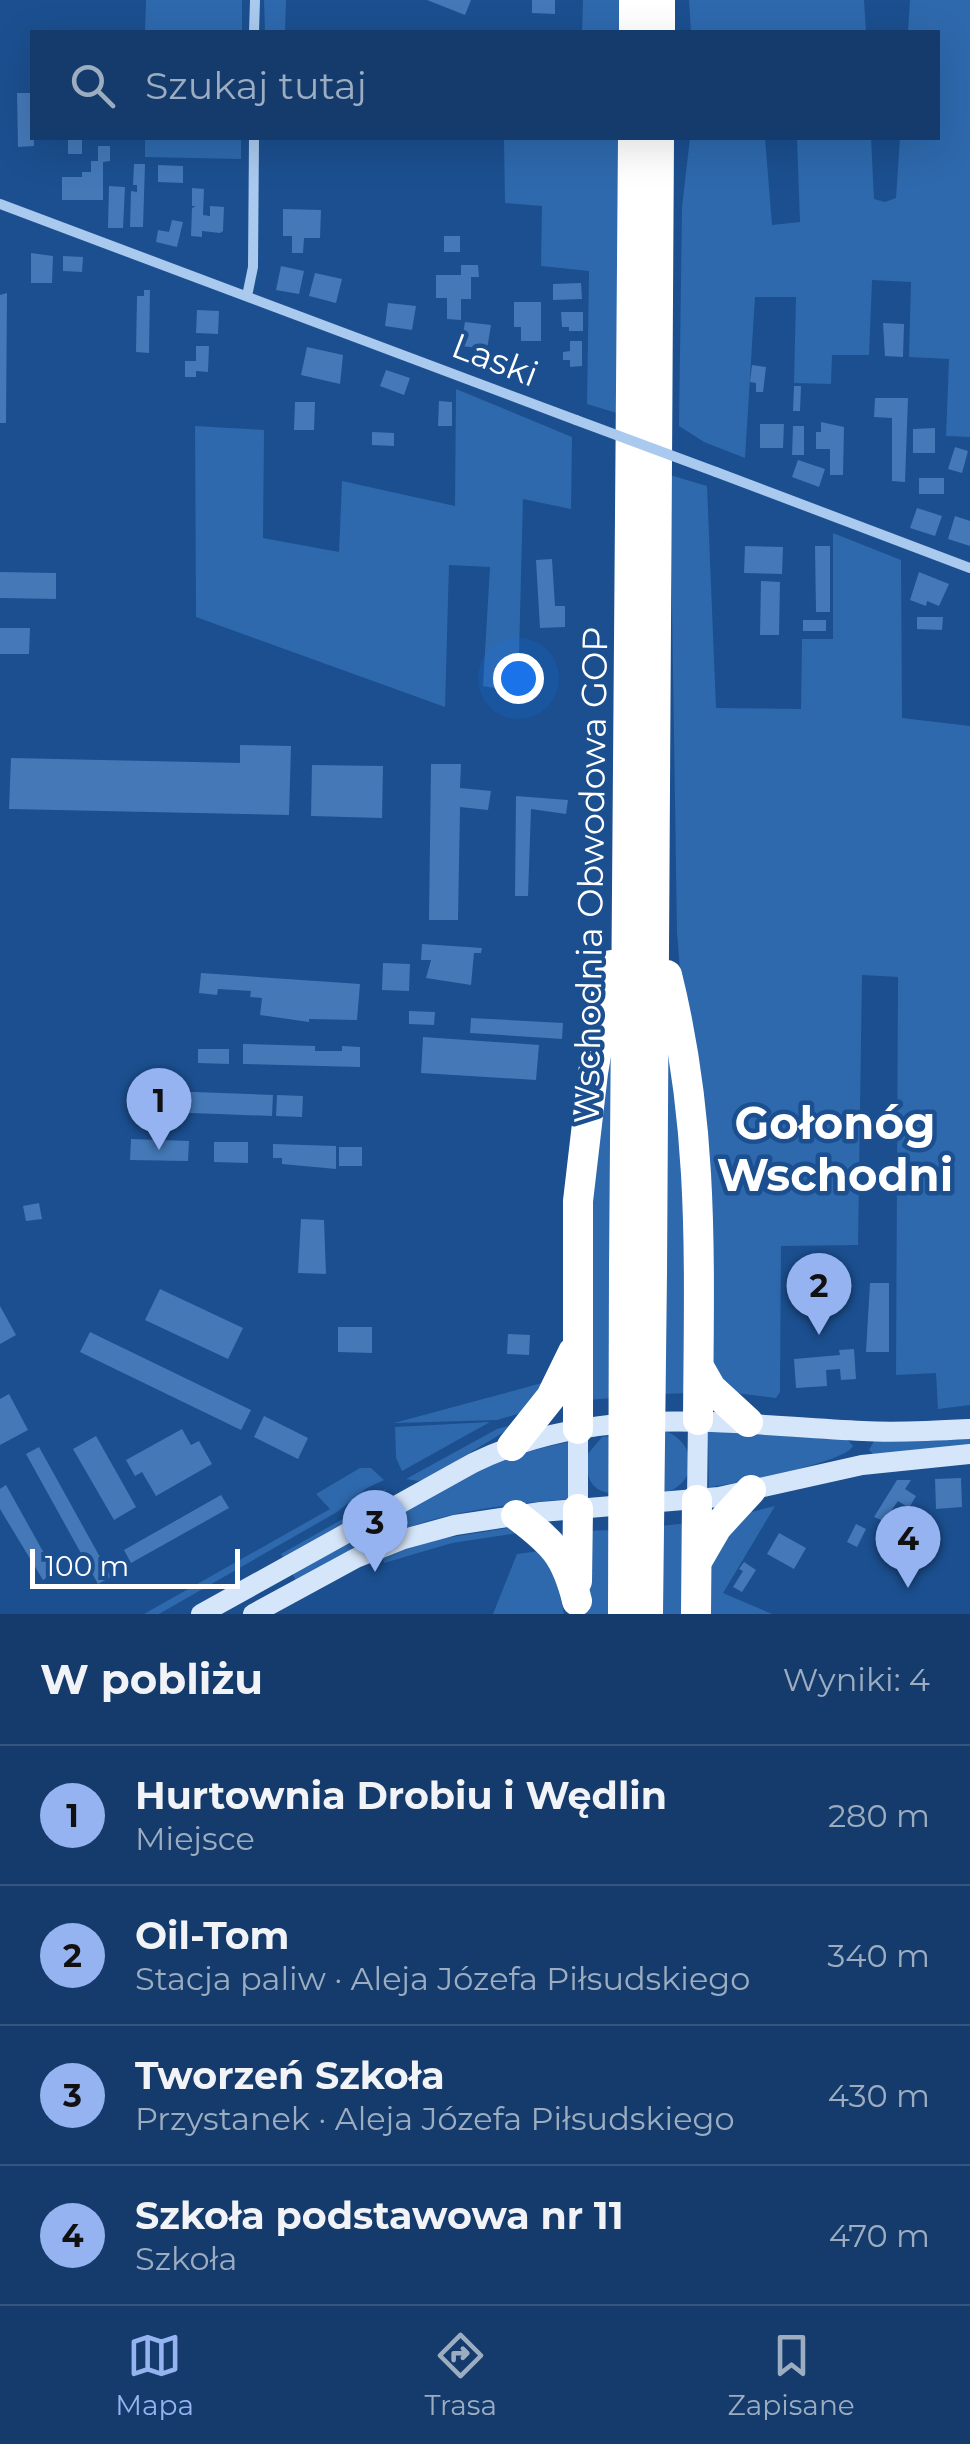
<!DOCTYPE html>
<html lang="pl">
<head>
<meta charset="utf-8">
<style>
  :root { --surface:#143b6b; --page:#214673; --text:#f1f3f6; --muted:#9dadc1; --line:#33557e; --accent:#95b2f1 }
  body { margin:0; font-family:Montserrat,sans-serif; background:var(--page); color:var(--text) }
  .scale { position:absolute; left:30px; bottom:25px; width:210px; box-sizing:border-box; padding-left:10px; border:5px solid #fff; border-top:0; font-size:28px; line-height:35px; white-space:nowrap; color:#fff; -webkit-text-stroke:8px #1b4f8f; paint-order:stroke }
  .you { position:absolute; left:518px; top:678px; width:35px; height:35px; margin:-25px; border:8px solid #fff; border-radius:50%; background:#1a73e8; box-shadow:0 0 0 15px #1a73e833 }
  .badge { display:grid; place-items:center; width:65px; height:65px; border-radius:50%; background:var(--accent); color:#111; font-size:32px; font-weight:700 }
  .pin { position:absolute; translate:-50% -82px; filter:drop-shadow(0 2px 5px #0008) }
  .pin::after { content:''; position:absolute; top:52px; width:35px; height:30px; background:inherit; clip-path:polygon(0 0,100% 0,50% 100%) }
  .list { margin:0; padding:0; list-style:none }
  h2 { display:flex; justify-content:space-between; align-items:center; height:130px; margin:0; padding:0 40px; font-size:42px }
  h2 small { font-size:32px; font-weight:400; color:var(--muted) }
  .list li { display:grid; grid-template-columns:65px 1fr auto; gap:30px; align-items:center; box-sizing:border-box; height:140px; padding:0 40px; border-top:2px solid var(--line) }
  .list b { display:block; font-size:38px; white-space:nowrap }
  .list p { margin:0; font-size:32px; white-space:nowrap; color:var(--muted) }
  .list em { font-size:32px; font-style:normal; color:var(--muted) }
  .icon { flex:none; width:55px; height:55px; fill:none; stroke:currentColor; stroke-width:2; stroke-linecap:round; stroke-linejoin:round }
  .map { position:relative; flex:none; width:970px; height:1614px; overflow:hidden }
  .search { position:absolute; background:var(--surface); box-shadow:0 10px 40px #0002; left:30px; right:30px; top:30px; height:110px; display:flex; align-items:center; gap:25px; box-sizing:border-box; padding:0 35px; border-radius:0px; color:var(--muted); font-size:38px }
  .sheet { height:690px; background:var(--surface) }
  nav { display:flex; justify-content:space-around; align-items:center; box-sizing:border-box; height:140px; border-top:2px solid var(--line); background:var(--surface); font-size:28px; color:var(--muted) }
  nav a { display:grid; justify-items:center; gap:5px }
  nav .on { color:var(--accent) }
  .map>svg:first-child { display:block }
</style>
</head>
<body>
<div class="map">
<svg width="970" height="1614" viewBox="0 0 970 1614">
  <rect width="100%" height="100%" fill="#1b4f8f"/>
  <!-- green -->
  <g fill="#2e69ad">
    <path d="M 146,0 L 242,0 L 242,32 L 145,32 Z"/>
    <path d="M 264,0 L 286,0 L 285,32 L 265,32 Z"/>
    <path d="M 583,0 L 621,0 L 621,32 L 582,32 Z"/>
    <path d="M 689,0 L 864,0 L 866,32 L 691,32 Z"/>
    <path d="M 910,0 L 970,0 L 970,437 L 946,436 L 949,359 L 909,357 L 911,282 L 872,280 L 869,355 L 832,355 L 831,384 L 794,383 L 796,297 L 755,297 L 745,458 L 704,442 L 679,426 L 682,207 L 690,138 L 765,138 L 772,225 L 800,222 L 797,138 L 871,138 L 874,199 L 885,202 L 896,198 L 900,138 L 938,138 L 938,32 L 908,32 Z"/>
    <path d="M 145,138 L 241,138 L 241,159 L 145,157 Z"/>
    <path d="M 504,138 L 621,138 L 620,414 L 587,404 L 589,271 L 541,266 L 542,206 L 505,203 Z"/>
    <path d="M 456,389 L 572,437 L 571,509 L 523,499 L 518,692 L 483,686 L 490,567 L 449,565 L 445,707 L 196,617 L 195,426 L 264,430 L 263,538 L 339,552 L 342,481 L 455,506 Z"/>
    <path d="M 670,475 L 707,486 L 716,708 L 801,709 L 802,639 L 833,639 L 833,533 L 901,560 L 902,718 L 970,726 L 970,1405 L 938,1409 L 936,1373 L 896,1375 L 898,977 L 862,975 L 858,1245 L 781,1246 L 780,1392 L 776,1398 L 720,1391 L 712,1380 L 677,932 Z"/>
    <path d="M 663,1016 L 681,1082 L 690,1393 L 662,1394 Z"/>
    <path d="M 615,1022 L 613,1398 L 586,1400 L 586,1213 Z"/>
    <path d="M 542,1383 L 532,1410 L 497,1420 L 394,1423 Z"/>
    <path d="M 490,1422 L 402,1471 L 396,1458 L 395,1427 Z"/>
    <path d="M 519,1423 L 428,1478 L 418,1481 L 406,1479 L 497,1429 Z"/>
    <path d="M 665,1431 C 689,1439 701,1470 677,1487 C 666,1495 651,1494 638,1494 C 606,1495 584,1495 587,1455 L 602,1437 Z"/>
    <path d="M 708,1431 L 848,1440 L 853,1446 C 845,1463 733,1484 709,1487 Z"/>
    <path d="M 970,1437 L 970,1447 L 873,1454 L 869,1450 L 874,1441 Z"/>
    <path d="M 569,1442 L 569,1499 C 511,1504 449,1510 394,1533 C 361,1548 328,1565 296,1581 L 292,1573 C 379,1524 469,1460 569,1442 Z"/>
    <path d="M 360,1468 L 371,1468 L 384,1480 L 367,1488 L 337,1512 L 159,1614 L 144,1614 L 330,1509 L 316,1494 Z"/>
    <path d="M 386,1489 L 379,1505 L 284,1559 L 281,1554 L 341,1520 L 370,1497 Z"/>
    <path d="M 775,1506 L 723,1593 L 772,1614 L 705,1614 L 706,1573 L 732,1517 Z"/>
    <path d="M 689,1523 L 688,1614 L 658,1614 L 660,1526 Z"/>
    <path d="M 508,1528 L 525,1532 L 452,1543 L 384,1563 L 382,1557 L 439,1539 Z"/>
    <path d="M 613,1530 L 611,1614 L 584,1614 L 586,1531 Z"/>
    <path d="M 541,1551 L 553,1567 L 564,1614 L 493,1614 L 517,1554 Z"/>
  </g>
  <!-- building -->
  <g fill="#4478b7">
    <path d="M 427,0 L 471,0 L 465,15 Z"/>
    <path d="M 532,0 L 555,0 L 555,14 L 532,13 Z"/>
    <path d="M 17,93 L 32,93 L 34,146 L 18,147 Z"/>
    <rect x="68" y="138" width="14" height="16"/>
    <path d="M 98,146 L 110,146 L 110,161 L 103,162 L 103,200 L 62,200 L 62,177 L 82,177 L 82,172 L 91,172 L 91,161 L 98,161 Z"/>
    <path d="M 134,164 L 145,164 L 143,227 L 130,227 L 131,191 L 137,192 L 137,185 L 133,185 Z"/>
    <path d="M 158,165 L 183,166 L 183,183 L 158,182 Z"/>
    <path d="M 109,186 L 125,187 L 123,228 L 108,228 Z"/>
    <path d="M 192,188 L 204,189 L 203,215 L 210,216 L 210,206 L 224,207 L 223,231 L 220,233 L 202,231 L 202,237 L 191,236 L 192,208 L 196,206 L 192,206 Z"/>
    <path d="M 283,209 L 321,210 L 320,238 L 304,238 L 303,253 L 292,253 L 292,236 L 283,236 Z"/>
    <path d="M 172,220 L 183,222 L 177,247 L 156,242 L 158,230 L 169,232 Z"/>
    <rect x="444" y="236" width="16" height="16"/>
    <path d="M 31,253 L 53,256 L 52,283 L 31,283 Z"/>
    <path d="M 63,256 L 83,257 L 82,272 L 63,271 Z"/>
    <path d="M 461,265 L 478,265 L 479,277 L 471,277 L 471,299 L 461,299 L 461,320 L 447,319 L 447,298 L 436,298 L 436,275 L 461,275 Z"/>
    <path d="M 281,266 L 304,271 L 299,294 L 276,290 Z"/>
    <path d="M 315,273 L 342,279 L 336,303 L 309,296 Z"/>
    <path d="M 581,283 L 582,299 L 553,300 L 553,284 Z"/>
    <path d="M 144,290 L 150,290 L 149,353 L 136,352 L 137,296 L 144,296 Z"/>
    <path d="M 7,293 L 6,423 L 0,423 L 0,295 Z"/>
    <path d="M 514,302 L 541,302 L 541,341 L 521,341 L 521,327 L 514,327 Z"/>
    <path d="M 388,303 L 416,306 L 412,330 L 385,326 Z"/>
    <path d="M 197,310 L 219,311 L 218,334 L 196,333 Z"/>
    <path d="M 561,312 L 583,312 L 583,331 L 569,331 L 569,327 L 562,327 Z"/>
    <path d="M 465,322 L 491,325 L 487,349 L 461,346 Z"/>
    <path d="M 883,323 L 904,324 L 903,357 L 885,356 Z"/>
    <path d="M 570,341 L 582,341 L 582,366 L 570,367 L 570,360 L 563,360 L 563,352 L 570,351 Z"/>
    <path d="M 196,346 L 209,346 L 208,372 L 196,371 L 196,377 L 185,377 L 185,361 L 196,361 Z"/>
    <path d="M 307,347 L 343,355 L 340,384 L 301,375 Z"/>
    <path d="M 752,365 L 766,367 L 763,392 L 756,392 L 756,383 L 750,382 Z"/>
    <path d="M 386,370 L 410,378 L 404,395 L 380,386 Z"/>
    <path d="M 794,386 L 801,386 L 800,411 L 793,411 Z"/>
    <path d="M 875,398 L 908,398 L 905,482 L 892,481 L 892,418 L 874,417 Z"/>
    <path d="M 439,401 L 452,402 L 452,426 L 438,426 Z"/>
    <path d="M 295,402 L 315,402 L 314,430 L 294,430 Z"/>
    <path d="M 821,422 L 844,427 L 843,475 L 830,475 L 830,449 L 816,449 L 816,432 L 821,432 Z"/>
    <path d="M 760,424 L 784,424 L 783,448 L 760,448 Z"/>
    <path d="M 793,426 L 804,426 L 804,455 L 792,455 Z"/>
    <path d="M 935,428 L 935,453 L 913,453 L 913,429 Z"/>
    <path d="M 372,432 L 394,433 L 394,446 L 372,445 Z"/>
    <path d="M 955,447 L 968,451 L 962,473 L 948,469 Z"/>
    <path d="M 798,460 L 825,469 L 819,487 L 792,477 Z"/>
    <rect x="919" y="478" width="25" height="16"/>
    <path d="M 917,508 L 942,516 L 935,536 L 910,528 Z"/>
    <path d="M 955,516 L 970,521 L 970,546 L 948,539 Z"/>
    <path d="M 745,546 L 783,547 L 782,574 L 744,573 Z"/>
    <path d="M 815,546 L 830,546 L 830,612 L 816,612 Z"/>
    <path d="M 552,559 L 555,606 L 565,606 L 565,627 L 540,628 L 536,560 Z"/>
    <path d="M 0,572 L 56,573 L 56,599 L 0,598 Z"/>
    <path d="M 919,572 L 949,584 L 939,606 L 927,601 L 926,606 L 910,600 Z"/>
    <path d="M 761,581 L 780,582 L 779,635 L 760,635 Z"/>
    <path d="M 917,617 L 943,617 L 942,630 L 917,629 Z"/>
    <rect x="803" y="620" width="23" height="11"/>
    <path d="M 0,628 L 30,628 L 29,654 L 0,654 Z"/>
    <path d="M 240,745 L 291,746 L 289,815 L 9,809 L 11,758 L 240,763 Z"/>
    <path d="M 431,764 L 461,764 L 460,788 L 491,791 L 488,810 L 460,807 L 458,920 L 429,920 Z"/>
    <path d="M 312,765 L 383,766 L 382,818 L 311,816 Z"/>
    <path d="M 516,796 L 568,800 L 566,814 L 531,809 L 528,896 L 515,896 Z"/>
    <path d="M 422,944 L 482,948 L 481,953 L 474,953 L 471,985 L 426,978 L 431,960 L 421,960 Z"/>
    <path d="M 383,963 L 410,964 L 409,991 L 382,990 Z"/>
    <path d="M 201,973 L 360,984 L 357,1020 L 309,1019 L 309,1022 L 260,1015 L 262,998 L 250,997 L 251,991 L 218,989 L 217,995 L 199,993 Z"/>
    <path d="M 409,1011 L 435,1012 L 434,1025 L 409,1024 Z"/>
    <path d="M 471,1018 L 563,1023 L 562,1039 L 470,1033 Z"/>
    <path d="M 423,1037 L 539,1045 L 536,1080 L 421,1073 Z"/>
    <path d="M 243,1044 L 315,1046 L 315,1051 L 342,1051 L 342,1046 L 360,1047 L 360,1067 L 243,1064 Z"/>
    <path d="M 198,1049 L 229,1049 L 229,1064 L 198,1063 Z"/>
    <path d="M 167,1091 L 273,1095 L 272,1116 L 166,1112 Z"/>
    <path d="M 277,1095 L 303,1096 L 302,1117 L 276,1116 Z"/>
    <path d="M 131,1139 L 189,1141 L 188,1161 L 130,1160 Z"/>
    <path d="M 214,1142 L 248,1142 L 248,1163 L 214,1162 Z"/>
    <path d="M 273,1144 L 336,1146 L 336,1169 L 282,1164 L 282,1158 L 273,1158 Z"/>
    <rect x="339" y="1147" width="23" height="19"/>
    <path d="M 39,1203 L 42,1219 L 26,1221 L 23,1206 Z"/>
    <path d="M 301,1219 L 324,1220 L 326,1274 L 298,1273 Z"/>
    <path d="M 870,1283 L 889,1283 L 889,1352 L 866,1352 Z"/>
    <path d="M 160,1289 L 243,1328 L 228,1359 L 145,1320 Z"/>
    <path d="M 0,1306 L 16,1335 L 0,1344 Z"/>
    <path d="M 338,1327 L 372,1327 L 372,1353 L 338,1352 Z"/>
    <path d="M 90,1332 L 251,1410 L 241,1430 L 80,1352 Z"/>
    <path d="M 508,1334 L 530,1335 L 529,1355 L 507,1354 Z"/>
    <path d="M 854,1349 L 856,1379 L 841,1380 L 840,1369 L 826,1370 L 827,1386 L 796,1388 L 794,1359 L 840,1355 L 839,1350 Z"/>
    <path d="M 9,1394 L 28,1430 L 0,1445 L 0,1399 Z"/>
    <path d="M 264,1416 L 308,1438 L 298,1459 L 254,1437 Z"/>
    <path d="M 182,1429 L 191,1445 L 199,1441 L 212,1464 L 156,1496 L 142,1472 L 135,1476 L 126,1460 Z"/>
    <path d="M 96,1436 L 136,1507 L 114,1520 L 73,1449 Z"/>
    <path d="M 39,1447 L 111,1577 L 98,1584 L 26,1454 Z"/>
    <path d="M 961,1478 L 962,1507 L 936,1509 L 935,1479 Z"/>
    <path d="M 897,1480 L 911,1480 L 905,1489 L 916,1496 L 909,1508 L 898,1501 L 884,1521 L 874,1517 Z"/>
    <path d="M 6,1485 L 55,1573 L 43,1580 L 0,1509 L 0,1489 Z"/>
    <path d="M 221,1495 L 229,1508 L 131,1563 L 124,1550 Z"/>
    <path d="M 856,1524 L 866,1529 L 857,1547 L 847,1542 Z"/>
    <path d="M 779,1533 L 806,1548 L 794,1569 L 767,1554 Z"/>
    <path d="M 744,1562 L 756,1570 L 742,1592 L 733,1587 L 743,1571 L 739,1569 Z"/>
  </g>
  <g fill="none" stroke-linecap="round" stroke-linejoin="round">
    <!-- street -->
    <g stroke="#a9c9ee" stroke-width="10">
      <path d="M 254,32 L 255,0"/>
      <path d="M 0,204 L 576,420"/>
      <path d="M 247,296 L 253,267 L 254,138"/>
      <path d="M 716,472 L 970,568"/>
    </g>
    <!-- secondary -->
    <g stroke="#d6e6fa" stroke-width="20">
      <path d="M 697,1500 L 698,1420"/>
      <path d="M 578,1509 L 578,1429"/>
      <path d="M 201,1614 L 473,1463 C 599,1401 730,1425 863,1431 C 899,1433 934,1431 970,1429"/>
      <path d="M 253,1614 L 356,1558 L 404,1539 L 455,1525 L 541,1512 L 719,1497 L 862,1465 L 970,1454"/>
    </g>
    <!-- highway -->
    <g stroke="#fff" stroke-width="30">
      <path d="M 634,32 L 634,0"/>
      <path d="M 660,32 L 660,0"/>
      <path d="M 667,975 C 705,1127 699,1265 698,1420"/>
      <path d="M 624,1269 L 633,138"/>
      <path d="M 652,1272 L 659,138"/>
      <path d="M 699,1367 L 711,1388 L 748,1422"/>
      <path d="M 578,1429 L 578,1201 L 593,1073 L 611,965"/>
      <path d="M 512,1446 L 551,1397 L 573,1352"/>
      <path d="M 516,1515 C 553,1543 566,1555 577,1601"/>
      <path d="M 699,1558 L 717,1527 L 751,1490"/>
      <path d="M 577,1581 L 578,1509"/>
      <path d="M 696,1614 L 697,1500"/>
    </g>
    <!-- street-bridge -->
    <path stroke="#a9c9ee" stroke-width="10" d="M 576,420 L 716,472"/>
    <!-- highway-bridge -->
    <g stroke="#fff" stroke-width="30">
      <path d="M 623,1614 L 624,1269"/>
      <path d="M 648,1614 L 652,1272"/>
    </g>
  </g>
  <g text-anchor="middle" stroke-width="9" stroke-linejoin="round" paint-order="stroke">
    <!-- street labels -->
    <g font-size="35" fill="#fff" stroke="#1b4f8f">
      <text transform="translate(495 360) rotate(21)" y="12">Laski</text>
      <text transform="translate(591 875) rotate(-89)" y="12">Wschodnia Obwodowa GOP</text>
    </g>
    <!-- district labels -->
    <g font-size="45" font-weight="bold" fill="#fff" stroke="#1b4f8f">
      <text x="835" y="1139">Gołonóg<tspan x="835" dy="52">Wschodni</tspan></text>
    </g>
  </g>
</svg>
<div class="scale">100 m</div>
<div class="you"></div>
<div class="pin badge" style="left:159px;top:1150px">1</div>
<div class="pin badge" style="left:819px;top:1335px">2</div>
<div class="pin badge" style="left:375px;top:1572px">3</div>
<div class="pin badge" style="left:908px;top:1588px">4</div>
<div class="search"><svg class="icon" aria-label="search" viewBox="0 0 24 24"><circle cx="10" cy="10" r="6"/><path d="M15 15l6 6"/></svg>Szukaj tutaj</div>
</div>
<section class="sheet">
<h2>W pobliżu<small>Wyniki: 4</small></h2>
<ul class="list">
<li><span class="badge">1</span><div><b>Hurtownia Drobiu i Wędlin</b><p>Miejsce</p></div><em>280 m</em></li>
<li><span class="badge">2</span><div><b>Oil-Tom</b><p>Stacja paliw · Aleja Józefa Piłsudskiego</p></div><em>340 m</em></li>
<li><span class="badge">3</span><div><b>Tworzeń Szkoła</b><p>Przystanek · Aleja Józefa Piłsudskiego</p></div><em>430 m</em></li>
<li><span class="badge">4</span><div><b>Szkoła podstawowa nr 11</b><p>Szkoła</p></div><em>470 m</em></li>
</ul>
</section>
<nav>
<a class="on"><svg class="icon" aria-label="map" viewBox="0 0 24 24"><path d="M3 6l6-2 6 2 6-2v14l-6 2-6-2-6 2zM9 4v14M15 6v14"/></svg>Mapa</a>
<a><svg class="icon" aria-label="directions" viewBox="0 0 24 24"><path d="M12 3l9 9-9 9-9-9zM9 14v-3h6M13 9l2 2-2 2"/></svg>Trasa</a>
<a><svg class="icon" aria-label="saved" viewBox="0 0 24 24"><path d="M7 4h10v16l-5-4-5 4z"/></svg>Zapisane</a>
</nav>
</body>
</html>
